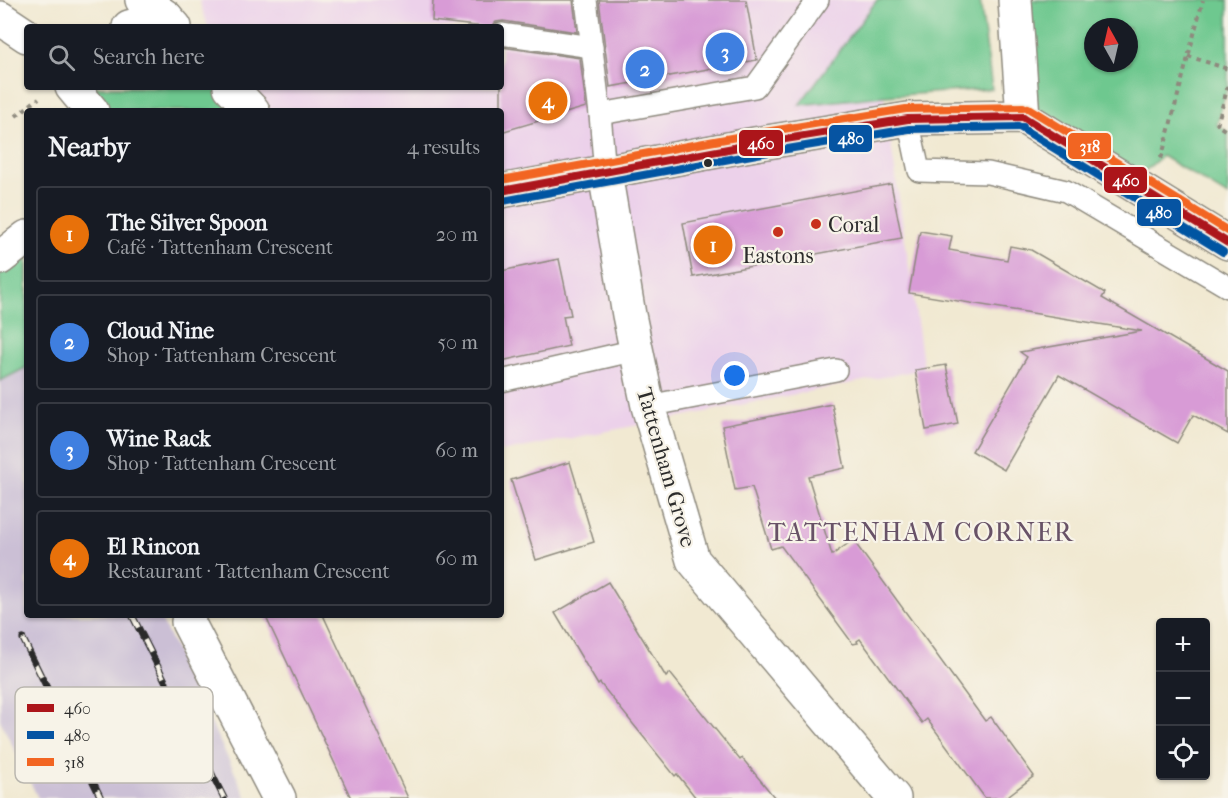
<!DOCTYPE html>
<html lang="en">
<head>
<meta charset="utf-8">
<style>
  :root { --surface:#171b24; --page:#242831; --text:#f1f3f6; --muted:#9ea1a6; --line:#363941; --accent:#7c3aed }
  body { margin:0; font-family:"IM FELL French Canon",serif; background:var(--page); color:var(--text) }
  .controls { position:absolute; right:18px; bottom:18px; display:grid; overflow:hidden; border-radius:6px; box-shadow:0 2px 4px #0004 }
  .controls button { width:54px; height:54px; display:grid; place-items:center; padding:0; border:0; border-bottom:2px solid var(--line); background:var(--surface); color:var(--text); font:30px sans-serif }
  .compass { position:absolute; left:1084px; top:18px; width:54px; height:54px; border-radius:50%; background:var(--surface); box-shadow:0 2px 4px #0004; rotate:352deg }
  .you { position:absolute; left:735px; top:376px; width:21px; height:21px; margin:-15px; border:4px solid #fff; border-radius:50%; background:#1a73e8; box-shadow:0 0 0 9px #1a73e833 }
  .badge { display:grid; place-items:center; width:39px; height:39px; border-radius:50%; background:var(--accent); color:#fff; font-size:20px; font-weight:700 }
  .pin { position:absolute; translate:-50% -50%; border:3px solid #fff; box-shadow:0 2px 6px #0006 }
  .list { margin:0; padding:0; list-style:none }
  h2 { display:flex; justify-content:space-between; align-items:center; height:78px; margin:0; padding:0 24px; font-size:26px }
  h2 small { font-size:20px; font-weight:400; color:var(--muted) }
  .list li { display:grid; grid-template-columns:39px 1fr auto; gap:18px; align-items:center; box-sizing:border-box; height:96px; margin:0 12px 12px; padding:0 12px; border:2px solid var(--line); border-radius:6px }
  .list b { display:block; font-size:22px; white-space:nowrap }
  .list p { margin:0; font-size:20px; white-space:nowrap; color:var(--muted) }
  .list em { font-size:20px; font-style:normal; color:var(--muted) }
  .icon { flex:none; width:33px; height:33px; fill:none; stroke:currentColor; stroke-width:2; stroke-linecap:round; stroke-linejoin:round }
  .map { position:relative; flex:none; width:1228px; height:798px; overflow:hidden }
  .search { position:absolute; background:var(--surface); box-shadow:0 2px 4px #0004; left:24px; top:24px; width:480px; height:66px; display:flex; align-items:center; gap:15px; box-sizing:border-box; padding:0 21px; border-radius:6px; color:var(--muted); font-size:22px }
  .panel { position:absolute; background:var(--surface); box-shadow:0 2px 4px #0004; left:24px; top:108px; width:480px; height:510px; border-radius:6px }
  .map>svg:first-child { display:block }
</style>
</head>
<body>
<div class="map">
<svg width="1228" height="798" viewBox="0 0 1228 798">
  <rect width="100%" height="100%" fill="#f7f3e8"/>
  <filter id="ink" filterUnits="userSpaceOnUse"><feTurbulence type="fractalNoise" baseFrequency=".0167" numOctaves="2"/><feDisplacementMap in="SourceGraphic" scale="12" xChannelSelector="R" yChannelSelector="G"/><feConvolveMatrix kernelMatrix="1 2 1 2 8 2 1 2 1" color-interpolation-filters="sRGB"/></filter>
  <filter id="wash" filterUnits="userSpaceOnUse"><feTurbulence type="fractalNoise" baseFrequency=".008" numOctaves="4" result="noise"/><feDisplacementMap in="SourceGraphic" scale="24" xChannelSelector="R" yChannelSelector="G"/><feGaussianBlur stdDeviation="1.35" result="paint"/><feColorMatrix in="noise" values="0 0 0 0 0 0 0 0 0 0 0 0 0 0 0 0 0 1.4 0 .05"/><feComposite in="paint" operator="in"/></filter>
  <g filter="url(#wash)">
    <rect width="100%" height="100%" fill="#f1e9d2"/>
    <!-- built -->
    <path fill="#ecd1ea" d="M 199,0 L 877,0 L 799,104 L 884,96 L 924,369 L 501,452 L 501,111 L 236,111 L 228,87 L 501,87 L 501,27 L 208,27 Z"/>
    <!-- industrial -->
    <path fill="#cbbfd5" d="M 27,367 L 27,615 L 159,615 L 247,798 L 38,798 L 0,720 L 0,381 Z"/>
    <!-- green -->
    <g fill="#6ec88f" stroke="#4c7a5d" stroke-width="1.5" fill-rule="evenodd">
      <path d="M 877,0 L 980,0 L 992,89 L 884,96 L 799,105 Z"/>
      <path d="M 1015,0 L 1228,0 L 1228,85 L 1217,125 L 1228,132 L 1228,196 L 1162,156 L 1131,183 L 1023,117 ZM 1093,27 L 1129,27 L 1129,63 L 1093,63 Z"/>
      <path d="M 89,87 L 230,87 L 253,111 L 92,111 Z"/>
      <path d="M 27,249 L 27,367 L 0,381 L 0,258 Z"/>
    </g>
    <g id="blocks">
      <!-- building -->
      <g fill="#d89bd6">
        <path d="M 433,0 L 573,0 L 577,32 L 503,21 L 496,22 L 491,27 L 485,27 L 432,21 Z"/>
        <path d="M 599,0 L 746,0 L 757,60 L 610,87 Z"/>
        <path d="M 501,47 L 580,58 L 586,107 L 501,132 Z"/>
        <path d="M 891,184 L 902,238 L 693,277 L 683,223 Z"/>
        <path d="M 920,231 L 952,236 L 949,250 L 1007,260 L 1010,246 L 1031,250 L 1105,293 L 1102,298 L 1228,371 L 1228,434 L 1193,415 L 1177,443 L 1059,375 L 1004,470 L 972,451 L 1027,357 L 1020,352 L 1142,331 L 909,293 Z"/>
        <path d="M 559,259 L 571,315 L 563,316 L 569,346 L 501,361 L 501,271 Z"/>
        <path d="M 946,365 L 958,424 L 926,430 L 915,370 Z"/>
        <path d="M 832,404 L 845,468 L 808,476 L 832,555 L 853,540 L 985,721 L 991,717 L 1034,776 L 1005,798 L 985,798 L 927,719 L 922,723 L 860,639 L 857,641 L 858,643 L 853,644 L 781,546 L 771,549 L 752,487 L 735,490 L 722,426 Z"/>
        <path d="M 570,462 L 594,542 L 536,560 L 511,480 Z"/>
        <path d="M 608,582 L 666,677 L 670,673 L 740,760 L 742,758 L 775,798 L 696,798 L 677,774 L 675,776 L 600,683 L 598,685 L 555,613 Z"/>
        <path d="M 265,615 L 323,615 L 408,798 L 351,798 Z"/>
      </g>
    </g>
  </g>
  <g filter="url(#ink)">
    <use href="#blocks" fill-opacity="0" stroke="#8e8a7e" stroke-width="1.5"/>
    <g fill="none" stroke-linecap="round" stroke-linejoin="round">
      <!-- service casing -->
      <g stroke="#8e8a7e" stroke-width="24">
        <g id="service">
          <path d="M 586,0 L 600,114 L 605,173"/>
          <path d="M 501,34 L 592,47"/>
          <path d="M 600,114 L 755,87 L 818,0"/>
          <path d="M 908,119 L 919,171 L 988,173 L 1066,191 L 1228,287"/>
          <path d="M 501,381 L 636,350"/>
          <path d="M 648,406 L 836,370"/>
        </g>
      </g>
      <!-- minor casing -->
      <g stroke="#8e8a7e" stroke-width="36">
        <g id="minor">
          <path d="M 605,173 L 629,315 L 648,406 L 693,560 L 894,798"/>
          <path d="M 0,258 L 27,237"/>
          <path d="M 189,615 L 188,622 L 279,798"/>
        </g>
      </g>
      <!-- tertiary casing -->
      <g stroke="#8e8a7e" stroke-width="36">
        <path id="tertiary" d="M 1015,0 L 1023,117"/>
      </g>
      <!-- secondary casing -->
      <g stroke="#8e8a7e" stroke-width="36">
        <g id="secondary">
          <path d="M 142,0 L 166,17 L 175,27"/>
          <path d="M 0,18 L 27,36"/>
          <path d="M 129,27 L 166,17"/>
          <path d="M 72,87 L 92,111"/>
          <path d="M 230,87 L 253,111"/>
          <path d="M 501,191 L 755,144 L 908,119 L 1023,117 L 1228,243"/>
        </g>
      </g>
      <!-- path -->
      <g stroke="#8e8a7e" stroke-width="4" stroke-dasharray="4.5 4.5" stroke-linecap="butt">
        <path d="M 1188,56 L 1228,69"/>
        <path d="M 1228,86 L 1217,125 L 1228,132"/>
        <path d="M 16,116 L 39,98"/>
        <path d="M 1160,158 L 1162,156 L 1203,0"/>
      </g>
      <!-- service -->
      <use href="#service" stroke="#fff" stroke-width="21"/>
      <!-- minor -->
      <use href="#minor" stroke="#fff" stroke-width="33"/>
      <!-- tertiary -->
      <use href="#tertiary" stroke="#fff" stroke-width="33"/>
      <!-- secondary -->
      <use href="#secondary" stroke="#fff" stroke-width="33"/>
      <!-- rail casing -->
      <g stroke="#2b2b2b" stroke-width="7">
        <g id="rail">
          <path d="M 132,615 L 224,798"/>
          <path d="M 23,639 L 101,798"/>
        </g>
      </g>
      <!-- rail -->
      <use href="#rail" stroke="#f7f3e8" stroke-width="4.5" stroke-dasharray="14" stroke-linecap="butt"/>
      <!-- bus-1 casing -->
      <g stroke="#f7f3e8" stroke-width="12">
        <g id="bus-1">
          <path d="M 1023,117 L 1228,243"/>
          <path d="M 501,191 L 755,144 L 908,119 L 1023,117"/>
        </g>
      </g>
      <!-- bus-2 casing -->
      <g stroke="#f7f3e8" stroke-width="12">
        <g id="bus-2">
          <path d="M 1018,126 L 1223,252"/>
          <path d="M 503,201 L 757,154 L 909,129 L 1023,127"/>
        </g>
      </g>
      <!-- bus-3 casing -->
      <g stroke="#f7f3e8" stroke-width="12">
        <g id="bus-3">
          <path d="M 1028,108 L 1228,231"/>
          <path d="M 501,180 L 753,134 L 906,109 L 1023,107"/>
        </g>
      </g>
      <!-- bus-1 -->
      <use href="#bus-1" stroke="#ac151a" stroke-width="8"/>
      <!-- bus-2 -->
      <use href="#bus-2" stroke="#0654a2" stroke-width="8"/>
      <!-- bus-3 -->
      <use href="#bus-3" stroke="#f26522" stroke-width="8"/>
    </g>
  </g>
  <!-- markers -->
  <circle fill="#2b2b2b" stroke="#f7f3e8" stroke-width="2" cx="708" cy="163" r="5"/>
  <g fill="#c8321e" stroke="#f7f3e8" stroke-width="2">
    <circle cx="816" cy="224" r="6"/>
    <circle cx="778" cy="232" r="6"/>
  </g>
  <g text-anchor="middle" stroke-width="4.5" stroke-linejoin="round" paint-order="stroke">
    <!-- poi labels -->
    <g font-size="22" fill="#2b2b2b" stroke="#f7f3e8" text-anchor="start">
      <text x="828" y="232">Coral</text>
      <text x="778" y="263" text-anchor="middle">Eastons</text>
    </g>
    <!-- street labels -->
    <g font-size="22" fill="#2b2b2b" stroke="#f7f3e8">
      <text transform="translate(667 467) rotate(74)" y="8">Tattenham Grove</text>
    </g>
    <!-- quarter labels -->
    <g font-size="26" letter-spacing="1.5" fill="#685267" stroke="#f7f3e8">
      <text x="921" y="541">TATTENHAM CORNER</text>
    </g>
  </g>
  <!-- legend -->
  <rect x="15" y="687" width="198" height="96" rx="9" fill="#f7f3e8" stroke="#bab7af" stroke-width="1.5"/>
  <rect x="27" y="704" width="27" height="8" fill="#ac151a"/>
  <rect x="27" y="731" width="27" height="8" fill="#0654a2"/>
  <rect x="27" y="758" width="27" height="8" fill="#f26522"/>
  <g font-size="16" fill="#2b2b2b">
    <text x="64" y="714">460</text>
    <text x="64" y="741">480</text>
    <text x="64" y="768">318</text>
  </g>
  <g stroke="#f7f3e8" stroke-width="2">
    <rect x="828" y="124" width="45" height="29" rx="6" fill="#0654a2"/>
    <rect x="738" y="129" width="46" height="28" rx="6" fill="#ac151a"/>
    <rect x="1067" y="132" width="45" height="28" rx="6" fill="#f26522"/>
    <rect x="1103" y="166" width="45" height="28" rx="6" fill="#ac151a"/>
    <rect x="1136" y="198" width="46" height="29" rx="6" fill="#0654a2"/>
  </g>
  <g font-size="16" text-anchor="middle" font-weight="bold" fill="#fff">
    <text x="851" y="144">480</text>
    <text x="761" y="149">460</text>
    <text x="1090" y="152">318</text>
    <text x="1126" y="186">460</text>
    <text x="1159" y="218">480</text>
  </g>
</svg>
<div class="controls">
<button>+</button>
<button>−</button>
<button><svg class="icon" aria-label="locate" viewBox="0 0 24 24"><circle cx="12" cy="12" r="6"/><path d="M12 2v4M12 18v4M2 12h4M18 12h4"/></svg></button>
</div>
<svg class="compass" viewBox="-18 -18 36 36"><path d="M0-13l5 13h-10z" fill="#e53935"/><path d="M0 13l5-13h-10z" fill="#9ea1a6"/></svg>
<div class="you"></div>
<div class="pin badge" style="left:713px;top:245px;background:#e8710a">1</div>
<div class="pin badge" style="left:645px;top:69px;background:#3f7fe0">2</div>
<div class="pin badge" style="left:725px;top:52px;background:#3f7fe0">3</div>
<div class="pin badge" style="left:548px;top:101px;background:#e8710a">4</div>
<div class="search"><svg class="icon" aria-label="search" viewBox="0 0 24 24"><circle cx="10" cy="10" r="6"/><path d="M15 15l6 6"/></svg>Search here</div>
<section class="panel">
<h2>Nearby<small>4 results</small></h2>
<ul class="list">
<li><span class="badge" style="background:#e8710a">1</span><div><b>The Silver Spoon</b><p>Café · Tattenham Crescent</p></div><em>20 m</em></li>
<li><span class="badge" style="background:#3f7fe0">2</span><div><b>Cloud Nine</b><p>Shop · Tattenham Crescent</p></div><em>50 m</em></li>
<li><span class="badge" style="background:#3f7fe0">3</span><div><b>Wine Rack</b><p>Shop · Tattenham Crescent</p></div><em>60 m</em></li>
<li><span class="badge" style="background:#e8710a">4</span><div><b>El Rincon</b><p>Restaurant · Tattenham Crescent</p></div><em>60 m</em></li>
</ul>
</section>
</div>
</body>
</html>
